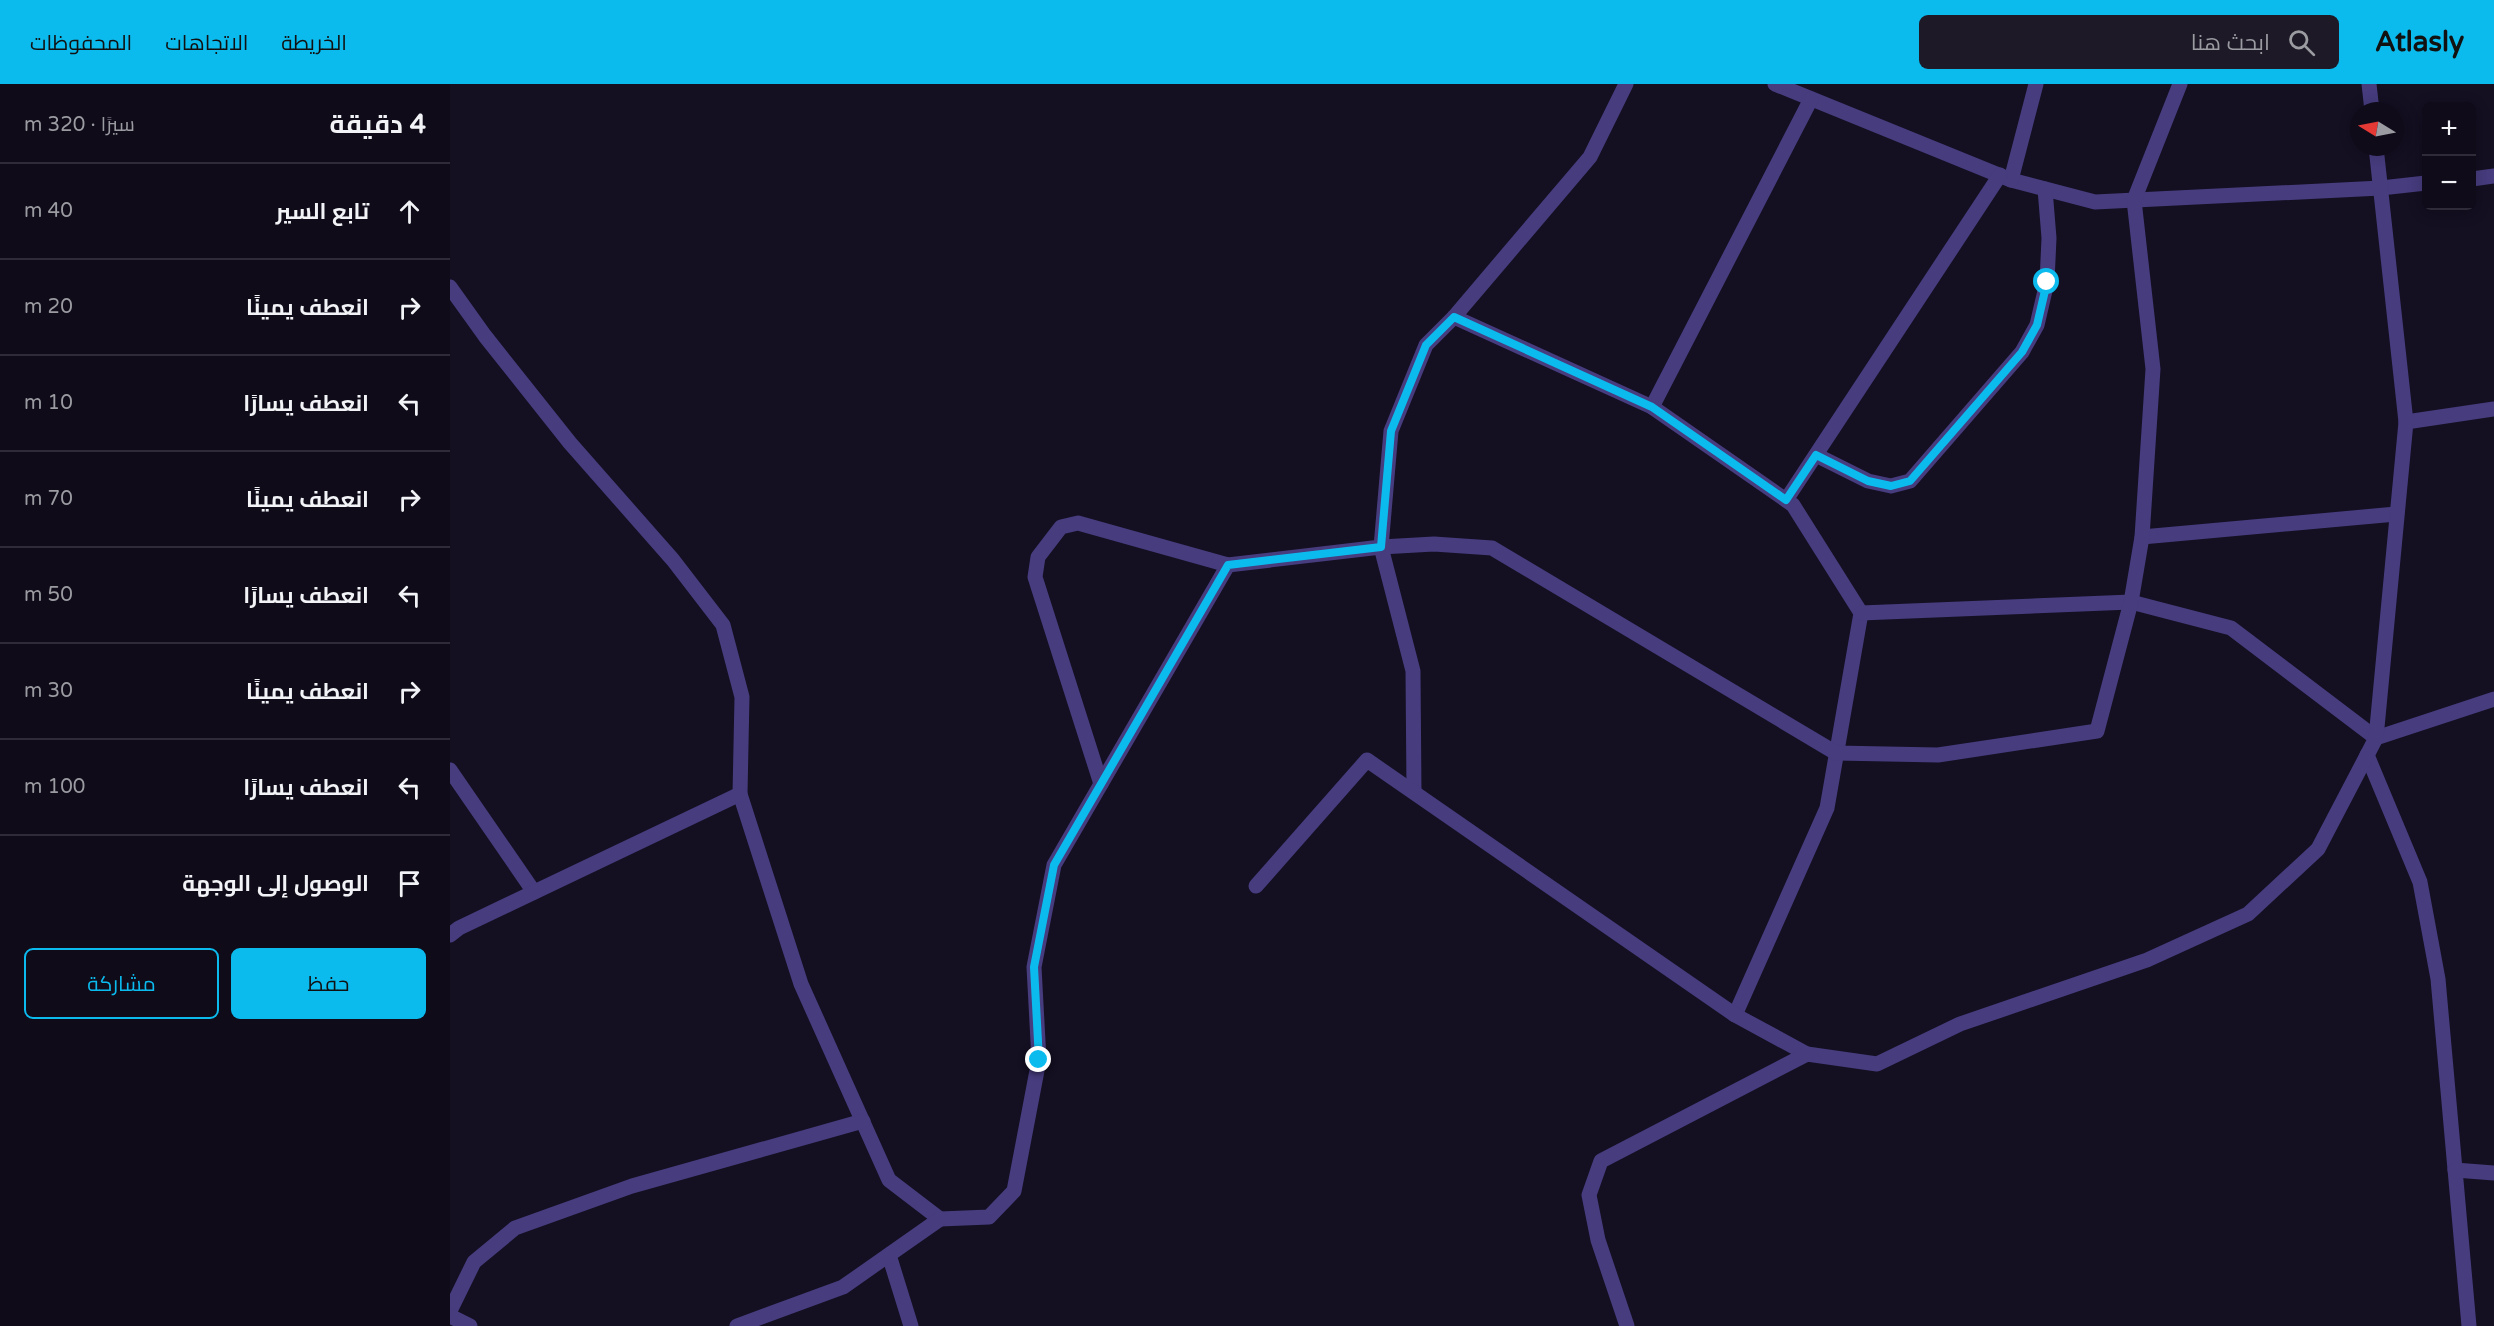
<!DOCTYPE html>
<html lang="ar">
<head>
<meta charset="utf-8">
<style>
  :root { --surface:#0f0b19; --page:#1d1926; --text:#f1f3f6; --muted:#9b9ba2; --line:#2f2b38; --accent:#0cbbee }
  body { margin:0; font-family:"Varela Round",Cairo,sans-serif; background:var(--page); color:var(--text); direction:rtl }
  .controls { position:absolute; right:18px; top:18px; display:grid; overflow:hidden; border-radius:9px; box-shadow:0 3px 15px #0003 }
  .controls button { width:54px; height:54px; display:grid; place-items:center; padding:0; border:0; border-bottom:2px solid var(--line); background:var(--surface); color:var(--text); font:30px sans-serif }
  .compass { position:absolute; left:1900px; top:18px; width:54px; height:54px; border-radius:50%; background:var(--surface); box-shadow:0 3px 15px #0003; rotate:280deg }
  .stop { position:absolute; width:18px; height:18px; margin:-14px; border:4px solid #0cbbee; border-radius:50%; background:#fff }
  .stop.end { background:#0cbbee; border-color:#fff; box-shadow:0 2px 6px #0008 }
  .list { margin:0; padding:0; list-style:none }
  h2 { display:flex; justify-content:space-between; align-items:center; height:78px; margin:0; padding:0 24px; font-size:26px }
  h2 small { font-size:20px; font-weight:400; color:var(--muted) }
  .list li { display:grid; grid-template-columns:39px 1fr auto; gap:18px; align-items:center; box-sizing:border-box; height:96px; padding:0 24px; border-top:2px solid var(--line) }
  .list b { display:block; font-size:22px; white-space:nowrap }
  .list em { font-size:20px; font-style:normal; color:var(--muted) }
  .actions { display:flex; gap:12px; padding:18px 24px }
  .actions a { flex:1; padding:14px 0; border:2px solid var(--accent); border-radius:9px; text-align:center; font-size:21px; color:var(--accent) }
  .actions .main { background:var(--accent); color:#111 }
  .icon { flex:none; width:33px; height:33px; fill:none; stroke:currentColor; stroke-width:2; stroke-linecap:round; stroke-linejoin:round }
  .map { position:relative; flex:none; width:2044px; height:1242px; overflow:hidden; direction:ltr }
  header { display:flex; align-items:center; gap:36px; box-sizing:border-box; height:84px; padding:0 30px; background:var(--accent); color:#111 }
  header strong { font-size:28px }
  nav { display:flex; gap:33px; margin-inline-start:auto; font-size:21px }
  .search { width:420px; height:54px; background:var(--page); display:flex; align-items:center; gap:15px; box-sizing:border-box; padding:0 21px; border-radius:9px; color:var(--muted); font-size:22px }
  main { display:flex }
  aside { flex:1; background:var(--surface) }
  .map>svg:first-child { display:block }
</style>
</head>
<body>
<header>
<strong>Atlasly</strong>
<div class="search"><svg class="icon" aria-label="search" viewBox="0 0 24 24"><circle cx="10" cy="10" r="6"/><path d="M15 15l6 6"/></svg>ابحث هنا</div>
<nav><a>الخريطة</a><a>الاتجاهات</a><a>المحفوظات</a></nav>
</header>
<main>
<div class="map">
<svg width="2044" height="1242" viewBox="0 0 2044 1242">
  <rect width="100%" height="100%" fill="#140f21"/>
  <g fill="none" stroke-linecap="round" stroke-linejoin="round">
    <!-- minor -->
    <g stroke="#463c7e" stroke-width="15">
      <path d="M 1325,0 L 1561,96 L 1645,118 L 1931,104 L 1976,99"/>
      <path d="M 1919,0 L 1922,27"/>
      <path d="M 2022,95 L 2044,92"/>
      <path d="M 1561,96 L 1586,0"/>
      <path d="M 0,203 L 35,252 L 120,359 L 223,476 L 273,541 L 292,613 L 290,710 L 351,900 L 439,1096 L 490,1135 L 539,1133 L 564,1107 L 589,976 L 584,883 L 604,781 L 778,481"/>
      <path d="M 1004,233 L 1202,323 L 1343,421 L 1411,529 L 1377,724 L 1285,931"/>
      <path d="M 1202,323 L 1361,15"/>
      <path d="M 1956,338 L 2044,325"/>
      <path d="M 1366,371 L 1418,397 L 1441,402 L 1460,397 L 1572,268 L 1587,241 L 1597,198 L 1599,154 L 1595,105"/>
      <path d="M 1336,416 L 1550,91"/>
      <path d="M 1692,453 L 1946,430"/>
      <path d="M 1411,529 L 1681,518 L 1781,544 L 1926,654"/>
      <path d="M 1926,654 L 2044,615"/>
      <path d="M 1917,671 L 1970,798 L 1988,895 L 2019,1242"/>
      <path d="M 0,686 L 84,808"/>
      <path d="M 651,700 L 585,493 L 588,473 L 611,443 L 628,439 L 778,481 L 931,463 L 984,460 L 1042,464 L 1386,669 L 1488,671 L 1647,647 L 1681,518 L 1692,453 L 1703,285 L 1684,116 L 1730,0"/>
      <path d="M 964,708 L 963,587 L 931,463 L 941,347 L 976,261 L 1004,233 L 1140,73 L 1176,0"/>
      <path d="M 806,802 L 917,676 L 1285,931 L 1357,970 L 1427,980 L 1510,940 L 1697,876 L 1798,830 L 1868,765 L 1926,654 L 1956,338 L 1926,63"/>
      <path d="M 0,851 L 9,844 L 290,710"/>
      <path d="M 2005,1086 L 2044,1089"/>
      <path d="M 439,1171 L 461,1242"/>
      <path d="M 0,1227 L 24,1178 L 65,1144 L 182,1102 L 413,1037"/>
      <path d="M 0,1232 L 20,1242"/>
      <path d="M 287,1242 L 393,1203 L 490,1135"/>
      <path d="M 1177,1242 L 1148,1156 L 1139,1111 L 1151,1077 L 1357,970"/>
    </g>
  </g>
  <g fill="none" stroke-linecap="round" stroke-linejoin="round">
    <!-- route -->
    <path stroke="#0cbbee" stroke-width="8" d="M 589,976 L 584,883 L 604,781 L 778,481 L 931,463 L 941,347 L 976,261 L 1004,233 L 1202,323 L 1336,416 L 1366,371 L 1418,397 L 1441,402 L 1460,397 L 1572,268 L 1587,241 L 1597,198"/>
  </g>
</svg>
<div class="controls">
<button>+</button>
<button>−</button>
</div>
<svg class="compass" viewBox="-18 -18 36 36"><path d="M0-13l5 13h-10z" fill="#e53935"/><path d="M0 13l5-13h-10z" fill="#9b9ba2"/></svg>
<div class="stop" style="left:1597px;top:198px"></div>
<div class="stop end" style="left:589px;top:976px"></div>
</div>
<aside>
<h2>4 دقيقة<small>سيرًا · 320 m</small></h2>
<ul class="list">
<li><svg class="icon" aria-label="ahead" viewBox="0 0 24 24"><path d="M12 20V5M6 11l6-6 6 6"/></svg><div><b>تابع السير</b></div><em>40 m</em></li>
<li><svg class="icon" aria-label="right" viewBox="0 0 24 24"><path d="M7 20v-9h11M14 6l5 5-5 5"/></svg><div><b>انعطف يمينًا</b></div><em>20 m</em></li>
<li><svg class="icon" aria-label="left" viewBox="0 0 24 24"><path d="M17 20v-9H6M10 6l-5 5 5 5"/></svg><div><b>انعطف يسارًا</b></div><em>10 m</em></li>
<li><svg class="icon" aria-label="right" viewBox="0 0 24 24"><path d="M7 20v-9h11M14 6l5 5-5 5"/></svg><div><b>انعطف يمينًا</b></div><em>70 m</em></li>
<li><svg class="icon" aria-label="left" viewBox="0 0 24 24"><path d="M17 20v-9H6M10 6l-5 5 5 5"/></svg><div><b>انعطف يسارًا</b></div><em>50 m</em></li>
<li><svg class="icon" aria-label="right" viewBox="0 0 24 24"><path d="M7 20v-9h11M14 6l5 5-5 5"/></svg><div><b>انعطف يمينًا</b></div><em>30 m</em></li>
<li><svg class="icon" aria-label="left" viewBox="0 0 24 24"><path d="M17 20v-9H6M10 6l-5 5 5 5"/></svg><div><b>انعطف يسارًا</b></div><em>100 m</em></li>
<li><svg class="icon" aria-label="arrive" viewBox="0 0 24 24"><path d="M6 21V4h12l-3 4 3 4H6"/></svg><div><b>الوصول إلى الوجهة</b></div></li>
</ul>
<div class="actions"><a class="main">حفظ</a><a>مشاركة</a></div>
</aside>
</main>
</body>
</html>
